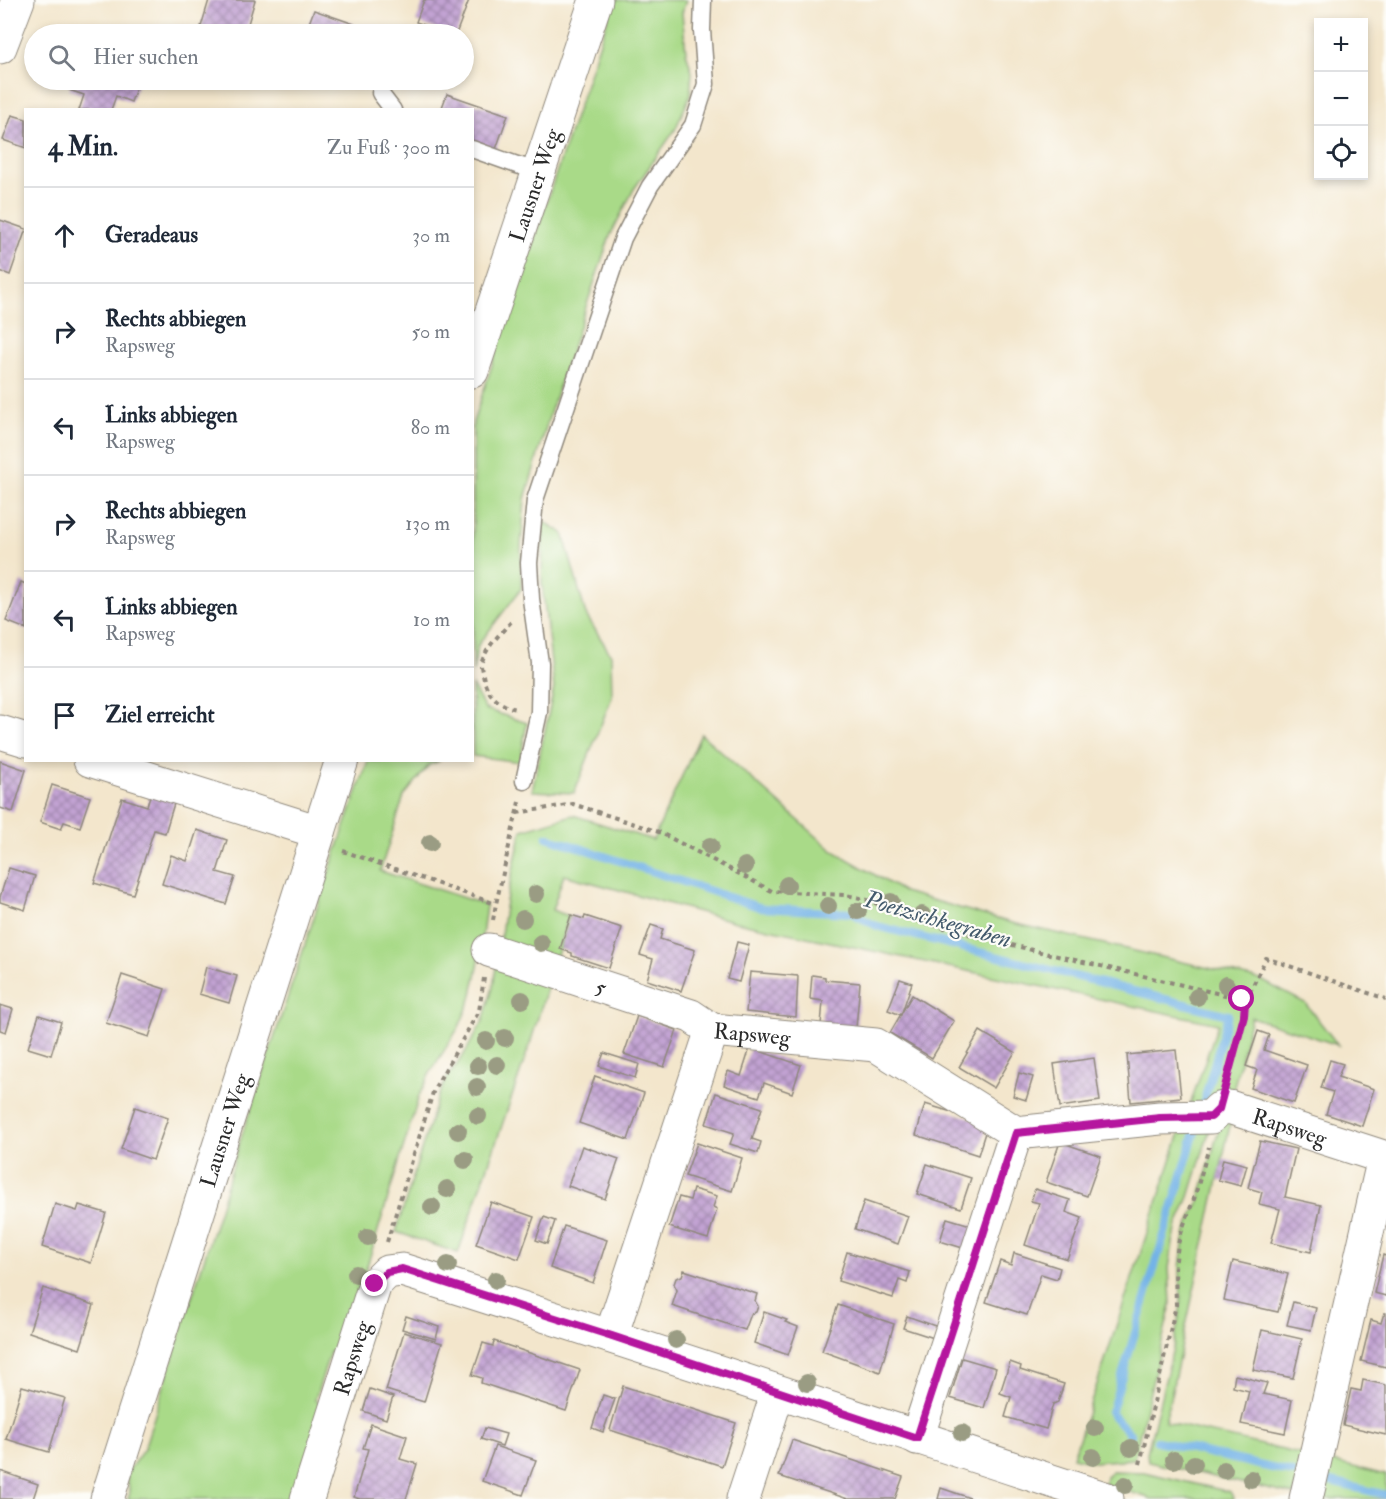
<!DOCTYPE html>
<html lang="de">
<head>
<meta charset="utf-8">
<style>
  :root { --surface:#fff; --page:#f6f6f7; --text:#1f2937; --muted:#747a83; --line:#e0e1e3 }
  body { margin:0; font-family:"IM FELL Double Pica",serif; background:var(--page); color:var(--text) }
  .controls { position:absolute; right:18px; top:18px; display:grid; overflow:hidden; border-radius:0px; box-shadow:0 3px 9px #0003 }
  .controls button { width:54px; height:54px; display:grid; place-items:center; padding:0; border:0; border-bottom:2px solid var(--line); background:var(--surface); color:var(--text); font:30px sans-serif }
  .stop { position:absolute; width:18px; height:18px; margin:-14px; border:4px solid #b5179e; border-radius:50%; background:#fff }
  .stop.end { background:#b5179e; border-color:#fff; box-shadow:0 2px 6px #0008 }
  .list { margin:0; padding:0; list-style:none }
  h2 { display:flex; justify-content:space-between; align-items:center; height:78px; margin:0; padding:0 24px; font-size:26px }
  h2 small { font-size:20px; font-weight:400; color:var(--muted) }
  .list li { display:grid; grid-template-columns:39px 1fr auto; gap:18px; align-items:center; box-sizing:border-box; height:96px; padding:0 24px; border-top:2px solid var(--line) }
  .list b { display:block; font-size:22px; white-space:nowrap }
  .list p { margin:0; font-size:20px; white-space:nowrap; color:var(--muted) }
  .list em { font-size:20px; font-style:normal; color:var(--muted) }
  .icon { flex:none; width:33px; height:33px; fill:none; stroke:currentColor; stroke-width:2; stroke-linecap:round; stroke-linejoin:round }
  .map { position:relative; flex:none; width:1386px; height:1499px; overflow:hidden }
  .search { position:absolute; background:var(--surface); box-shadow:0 3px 9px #0003; left:24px; top:24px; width:450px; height:66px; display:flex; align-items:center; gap:15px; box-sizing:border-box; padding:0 21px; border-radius:33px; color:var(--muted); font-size:22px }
  .panel { position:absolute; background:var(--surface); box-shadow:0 3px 9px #0003; left:24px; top:108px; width:450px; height:654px; border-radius:0px }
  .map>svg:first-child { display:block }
</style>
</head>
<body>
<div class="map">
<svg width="1386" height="1499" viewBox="0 0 1386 1499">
  <defs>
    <pattern id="building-cross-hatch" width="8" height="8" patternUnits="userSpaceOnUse" patternTransform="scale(1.5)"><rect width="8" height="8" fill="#c2a3d3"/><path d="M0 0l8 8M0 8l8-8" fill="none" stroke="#9e85ab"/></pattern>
  </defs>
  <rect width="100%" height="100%" fill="#fdfcf7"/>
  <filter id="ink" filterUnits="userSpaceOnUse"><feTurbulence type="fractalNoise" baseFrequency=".0167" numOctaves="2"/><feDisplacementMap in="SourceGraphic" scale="12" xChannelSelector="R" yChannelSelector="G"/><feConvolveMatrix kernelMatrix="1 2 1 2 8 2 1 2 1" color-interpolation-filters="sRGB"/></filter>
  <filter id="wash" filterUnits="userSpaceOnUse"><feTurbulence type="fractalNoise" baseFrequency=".008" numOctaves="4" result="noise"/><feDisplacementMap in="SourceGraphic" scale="24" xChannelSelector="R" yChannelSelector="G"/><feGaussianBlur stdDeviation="1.35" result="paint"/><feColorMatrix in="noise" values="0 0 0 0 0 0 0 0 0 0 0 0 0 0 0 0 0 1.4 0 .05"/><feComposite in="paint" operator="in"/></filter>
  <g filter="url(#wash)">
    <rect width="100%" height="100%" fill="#f3e6cc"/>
    <!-- green -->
    <g fill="#a9da88" stroke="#6a825a" stroke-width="1.5">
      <path d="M 614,0 L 686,0 L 682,13 L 686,52 L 692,72 L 690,96 L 675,130 L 634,189 L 610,236 L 552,407 L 525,499 L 521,546 L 521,589 L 478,645 L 473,672 L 473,422 Z"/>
      <path d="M 543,521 L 563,533 L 586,615 L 611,655 L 612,697 L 574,793 L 532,791 L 554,688 L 542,584 Z"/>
      <path d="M 472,685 L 485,709 L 527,723 L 520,762 L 473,756 Z"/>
      <path d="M 701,734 L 832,850 L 904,892 L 1008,922 L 1261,980 L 1305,1003 L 1338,1045 L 1251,1017 L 1231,1099 L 1187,1113 L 1218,1024 L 736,922 L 564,875 L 552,910 L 569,916 L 530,1044 L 458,1253 L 396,1232 L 437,1099 L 447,1078 L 463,1056 L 483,1021 L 493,987 L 506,901 L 522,830 L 573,815 L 653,840 Z"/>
      <path d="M 368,761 L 440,761 L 429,765 L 404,796 L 380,871 L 486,905 L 478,967 L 471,999 L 459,1027 L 430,1073 L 419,1096 L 340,1355 L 330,1352 L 315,1400 L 325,1404 L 295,1499 L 128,1499 L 130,1492 L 126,1474 L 144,1449 L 218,1215 L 241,1138 L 329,872 Z"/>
      <path d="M 1223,1114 L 1232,1116 L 1165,1422 L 1304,1455 L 1294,1495 L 1148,1462 L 1147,1453 L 1174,1344 L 1181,1305 L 1180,1268 L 1183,1245 L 1187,1228 L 1199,1201 Z"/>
      <path d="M 1184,1121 L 1212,1122 L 1189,1197 L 1177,1225 L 1173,1243 L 1169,1268 L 1171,1304 L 1134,1459 L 1094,1462 L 1073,1457 Z"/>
      <path d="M 1325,1460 L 1386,1475 L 1386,1499 L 1315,1499 Z"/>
      <path d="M 1112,1471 L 1144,1472 L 1230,1492 L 1234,1499 L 1152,1499 L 1105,1484 L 1106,1476 Z"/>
    </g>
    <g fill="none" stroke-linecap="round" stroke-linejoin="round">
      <!-- stream -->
      <g stroke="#73b3e7" stroke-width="8">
        <path d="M 547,837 L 762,908 L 851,913 L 877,926 L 1228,1015 L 1202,1108"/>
        <path d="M 1131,1435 L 1111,1413 L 1197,1125"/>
        <path d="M 1157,1441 L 1293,1473"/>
        <path d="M 1327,1481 L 1386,1495"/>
      </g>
    </g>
    <g id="blocks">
      <!-- building -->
      <g fill="url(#building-cross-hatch)">
        <path d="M 209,0 L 255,0 L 245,34 L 215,34 L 200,30 Z"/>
        <path d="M 424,0 L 469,0 L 456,34 L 450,34 L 416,22 Z"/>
        <path d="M 314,10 L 354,24 L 350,34 L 305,34 Z"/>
        <path d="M 73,80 L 139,80 L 131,102 L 116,96 L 111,110 L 79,110 L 84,95 L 69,90 Z"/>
        <path d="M 447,94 L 508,115 L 495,152 L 472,144 L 472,110 L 441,110 Z"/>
        <path d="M 12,115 L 26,119 L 26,148 L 3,140 Z"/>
        <path d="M 0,220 L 26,229 L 10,275 L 0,271 Z"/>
        <path d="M 21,582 L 26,584 L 26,629 L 6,621 Z"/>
        <path d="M 0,761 L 26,770 L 13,812 L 0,808 Z"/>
        <path d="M 52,785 L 90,797 L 80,827 L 64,822 L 61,829 L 40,822 Z"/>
        <path d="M 152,789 L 176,797 L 165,833 L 154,830 L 133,894 L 94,883 L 122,798 L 147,806 Z"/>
        <path d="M 197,830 L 227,840 L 217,872 L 235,877 L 226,904 L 162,884 L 171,855 L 187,861 Z"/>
        <path d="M 9,868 L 35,876 L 25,910 L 0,902 L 0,897 Z"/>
        <path d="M 571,915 L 584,919 L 585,916 L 622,928 L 609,968 L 572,956 L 572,953 L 560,949 Z"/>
        <path d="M 651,925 L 663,929 L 660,939 L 695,950 L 681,991 L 647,980 L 653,959 L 640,955 Z"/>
        <path d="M 737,942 L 749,945 L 739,982 L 727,979 Z"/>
        <path d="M 206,967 L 237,976 L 229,1003 L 199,994 Z"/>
        <path d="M 750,972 L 798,976 L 796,1017 L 746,1012 Z"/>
        <path d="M 122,975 L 165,989 L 149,1037 L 106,1023 Z"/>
        <path d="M 812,975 L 825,977 L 825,980 L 860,983 L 856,1028 L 821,1025 L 823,1001 L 810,999 Z"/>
        <path d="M 900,979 L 912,983 L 901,1015 L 888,1010 Z"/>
        <path d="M 912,995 L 954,1021 L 932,1058 L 890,1033 Z"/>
        <path d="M 0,1005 L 13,1009 L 6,1032 L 0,1030 Z"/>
        <path d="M 39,1015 L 61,1022 L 51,1055 L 28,1048 Z"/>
        <path d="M 637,1016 L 677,1030 L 664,1067 L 624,1054 Z"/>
        <path d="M 980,1031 L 1015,1052 L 994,1088 L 959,1067 Z"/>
        <path d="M 1258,1031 L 1269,1035 L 1264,1050 L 1307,1065 L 1294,1103 L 1251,1088 L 1257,1070 L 1246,1066 Z"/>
        <path d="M 750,1048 L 801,1065 L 792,1093 L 764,1083 L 759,1097 L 724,1085 L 728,1071 L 741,1076 Z"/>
        <path d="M 1176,1050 L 1181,1097 L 1131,1102 L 1127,1055 Z"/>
        <path d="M 604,1053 L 639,1064 L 635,1078 L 599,1066 Z"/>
        <path d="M 1094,1058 L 1100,1101 L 1060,1107 L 1054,1064 Z"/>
        <path d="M 1330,1060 L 1343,1064 L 1338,1077 L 1374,1089 L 1362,1126 L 1326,1114 L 1333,1092 L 1321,1088 Z"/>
        <path d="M 1019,1073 L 1033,1077 L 1026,1100 L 1013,1096 Z"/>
        <path d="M 595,1076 L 644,1093 L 628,1140 L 579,1123 Z"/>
        <path d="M 716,1093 L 762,1108 L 752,1139 L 761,1142 L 758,1153 L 730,1144 L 734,1133 L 706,1124 Z"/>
        <path d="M 925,1104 L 988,1123 L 978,1155 L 916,1135 Z"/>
        <path d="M 135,1107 L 168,1118 L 153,1160 L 121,1149 Z"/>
        <path d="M 1260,1141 L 1296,1149 L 1285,1197 L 1321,1205 L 1311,1252 L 1271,1243 L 1280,1209 L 1259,1204 L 1262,1192 L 1248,1188 Z"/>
        <path d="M 1060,1142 L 1101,1156 L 1087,1196 L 1046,1182 Z"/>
        <path d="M 697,1143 L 742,1158 L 732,1191 L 685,1176 Z"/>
        <path d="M 582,1146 L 619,1159 L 605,1199 L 568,1186 Z"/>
        <path d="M 1223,1159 L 1247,1165 L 1241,1186 L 1218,1180 Z"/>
        <path d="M 927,1164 L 971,1178 L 961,1208 L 917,1194 Z"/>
        <path d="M 693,1189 L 717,1196 L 713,1207 L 717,1209 L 708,1239 L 669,1227 L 679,1197 L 690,1200 Z"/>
        <path d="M 1035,1189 L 1070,1200 L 1066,1212 L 1082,1218 L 1067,1259 L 1025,1245 L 1039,1203 L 1031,1201 Z"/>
        <path d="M 864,1201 L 908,1216 L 898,1244 L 855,1229 Z"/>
        <path d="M 491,1202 L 534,1217 L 519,1259 L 476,1244 Z"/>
        <path d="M 55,1204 L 77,1211 L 79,1205 L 106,1213 L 91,1263 L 42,1247 Z"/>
        <path d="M 544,1217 L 555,1221 L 547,1244 L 536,1240 Z"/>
        <path d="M 947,1218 L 974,1226 L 966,1249 L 940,1241 Z"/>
        <path d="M 564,1226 L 607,1240 L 593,1283 L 550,1268 Z"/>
        <path d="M 847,1252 L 910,1272 L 907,1283 L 899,1280 L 893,1298 L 838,1281 Z"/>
        <path d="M 1014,1253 L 1060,1268 L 1057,1279 L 1041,1274 L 1027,1315 L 986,1302 L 1000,1261 L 1011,1265 Z"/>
        <path d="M 1383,1255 L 1386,1256 L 1386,1296 L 1374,1293 Z"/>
        <path d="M 1233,1261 L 1288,1274 L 1278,1312 L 1224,1300 Z"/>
        <path d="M 684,1270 L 757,1294 L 755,1301 L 758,1306 L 756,1312 L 751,1314 L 745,1330 L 672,1306 L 677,1290 L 674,1284 L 676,1278 L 682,1276 Z"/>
        <path d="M 43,1288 L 94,1305 L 80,1349 L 29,1332 Z"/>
        <path d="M 1293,1302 L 1316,1308 L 1311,1330 L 1287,1325 Z"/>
        <path d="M 838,1305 L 894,1324 L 880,1372 L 822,1351 Z"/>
        <path d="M 764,1312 L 787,1320 L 785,1322 L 798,1327 L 788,1355 L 754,1343 Z"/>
        <path d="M 1384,1313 L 1386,1313 L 1386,1367 L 1361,1361 L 1371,1320 L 1381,1323 Z"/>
        <path d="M 406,1316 L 439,1327 L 436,1339 L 402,1329 Z"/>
        <path d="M 907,1316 L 938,1327 L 934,1338 L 903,1328 Z"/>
        <path d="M 1262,1330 L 1302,1339 L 1293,1378 L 1253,1370 Z"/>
        <path d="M 404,1332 L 442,1343 L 424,1402 L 386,1390 Z"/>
        <path d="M 494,1341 L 580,1370 L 566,1411 L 481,1383 L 482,1378 L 472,1375 L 483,1343 L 493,1346 Z"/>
        <path d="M 962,1358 L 996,1368 L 984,1408 L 950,1398 Z"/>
        <path d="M 1010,1362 L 1021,1366 L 1020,1370 L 1064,1384 L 1058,1402 L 1053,1404 L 1046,1429 L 1005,1417 L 1011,1397 L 1000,1393 Z"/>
        <path d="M 1235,1375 L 1267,1383 L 1263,1394 L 1292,1400 L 1285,1433 L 1241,1424 L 1249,1391 L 1233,1387 Z"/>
        <path d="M 1363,1380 L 1386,1385 L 1386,1435 L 1343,1425 L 1351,1389 L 1361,1391 Z"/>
        <path d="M 22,1386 L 65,1398 L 49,1452 L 6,1439 Z"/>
        <path d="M 623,1386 L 736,1423 L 722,1466 L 610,1430 Z"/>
        <path d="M 370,1389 L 393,1397 L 386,1419 L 363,1411 Z"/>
        <path d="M 603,1395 L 615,1399 L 603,1432 L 592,1428 Z"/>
        <path d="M 371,1424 L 407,1436 L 400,1459 L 417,1464 L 406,1499 L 360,1499 L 354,1497 L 368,1449 L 363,1448 Z"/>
        <path d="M 485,1428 L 506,1434 L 502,1446 L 481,1439 Z"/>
        <path d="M 792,1440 L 903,1477 L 895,1499 L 848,1499 L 779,1476 Z"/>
        <path d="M 495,1446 L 536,1460 L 523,1495 L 482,1481 Z"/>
        <path d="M 0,1471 L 38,1484 L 33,1499 L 0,1499 Z"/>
        <path d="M 941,1488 L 973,1499 L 938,1499 Z"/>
      </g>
    </g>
  </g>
  <g filter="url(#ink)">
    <use href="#blocks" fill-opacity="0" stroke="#8f887c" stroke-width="1.5"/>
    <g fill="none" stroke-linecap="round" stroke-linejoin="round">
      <!-- lane casing -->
      <g stroke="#8f887c" stroke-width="19">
        <g id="lane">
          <path d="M 380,93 L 393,110"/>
          <path d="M 472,149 L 517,165 L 539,171"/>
          <path d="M 524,781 L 539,712 L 540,663 L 531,599 L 529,563 L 535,500 L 623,238 L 650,186 L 693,125 L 706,84 L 702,30 L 703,0"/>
        </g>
      </g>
      <!-- street casing -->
      <g stroke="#8f887c" stroke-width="35">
        <g id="street">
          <path d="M 0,47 L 18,0"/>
          <path id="s1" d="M 472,371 L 596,0"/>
          <path d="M 0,732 L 26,740"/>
          <path d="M 90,760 L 319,832"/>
          <path id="s2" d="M 489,950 L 691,1016 L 712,1030 L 876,1045 L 1016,1133 L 1160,1118 L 1211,1117 L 1219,1109 L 1229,1107 L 1386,1158"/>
          <path d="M 611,1336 L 712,1030"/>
          <path d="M 917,1438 L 1016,1133"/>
          <path id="s3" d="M 107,1499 L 319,832 L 342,760"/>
          <path id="s4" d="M 307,1499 L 375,1284 L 387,1272 L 402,1270 C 638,1344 872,1423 1107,1499"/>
          <path d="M 743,1499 L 778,1392"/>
          <path d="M 1306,1499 L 1384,1158"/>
        </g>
      </g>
      <!-- path -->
      <g stroke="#8f887c" stroke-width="4" stroke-dasharray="4.5 4.5" stroke-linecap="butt">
        <path d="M 511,622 C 500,634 485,648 481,665 C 481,668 482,672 483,675 C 486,693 498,706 517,709"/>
        <path d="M 517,813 L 573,804 L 659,832 L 772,891 L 846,895 L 865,899 L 921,922 L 1032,950 L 1242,999 L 1245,1002"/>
        <path d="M 343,851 L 496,904"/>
        <path d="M 493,920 L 496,904 L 519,802"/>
        <path d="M 1227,1079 L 1243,1016 L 1245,1002 L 1266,958 L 1386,999"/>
        <path d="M 387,1242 L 434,1089 L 479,1011 L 484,978"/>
        <path d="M 1140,1464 L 1176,1305 L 1175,1268 L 1178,1244 L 1183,1227 L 1194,1199 L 1209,1147"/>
      </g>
      <!-- lane -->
      <use href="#lane" stroke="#fff" stroke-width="16"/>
      <!-- street -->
      <use href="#street" stroke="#fff" stroke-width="33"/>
    </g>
    <!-- trees -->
    <g fill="#9a9c83">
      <circle cx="430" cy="843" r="9"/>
      <circle cx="710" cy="846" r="9"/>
      <circle cx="745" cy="866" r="9"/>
      <circle cx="787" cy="885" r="9"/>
      <circle cx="536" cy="894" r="9"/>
      <circle cx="891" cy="902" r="9"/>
      <circle cx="828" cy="906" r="9"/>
      <circle cx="858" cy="911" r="9"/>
      <circle cx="922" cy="915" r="9"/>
      <circle cx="523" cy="919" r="9"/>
      <circle cx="541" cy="943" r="9"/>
      <circle cx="1226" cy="985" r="9"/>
      <circle cx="1197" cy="997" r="9"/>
      <circle cx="522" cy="1000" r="9"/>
      <circle cx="505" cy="1038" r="9"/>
      <circle cx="486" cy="1041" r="9"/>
      <circle cx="497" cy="1065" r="9"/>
      <circle cx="478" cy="1066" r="9"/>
      <circle cx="477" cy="1087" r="9"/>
      <circle cx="478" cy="1116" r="9"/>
      <circle cx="458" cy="1131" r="9"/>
      <circle cx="465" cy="1160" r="9"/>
      <circle cx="447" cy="1189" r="9"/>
      <circle cx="432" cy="1207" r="9"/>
      <circle cx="368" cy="1237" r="9"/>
      <circle cx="448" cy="1265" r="9"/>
      <circle cx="356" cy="1274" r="9"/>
      <circle cx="496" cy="1280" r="9"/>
      <circle cx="676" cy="1340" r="9"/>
      <circle cx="807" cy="1383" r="9"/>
      <circle cx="1095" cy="1428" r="9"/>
      <circle cx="962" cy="1433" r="9"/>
      <circle cx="1131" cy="1448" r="9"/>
      <circle cx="1093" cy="1457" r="9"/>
      <circle cx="1174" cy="1460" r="9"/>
      <circle cx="1194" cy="1464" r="9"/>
      <circle cx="1224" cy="1470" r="9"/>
      <circle cx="1251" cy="1479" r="9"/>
      <circle cx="1125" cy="1485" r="9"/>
    </g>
  </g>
  <g fill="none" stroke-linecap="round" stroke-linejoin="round" filter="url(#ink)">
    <!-- route -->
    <path stroke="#b5179e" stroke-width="8" d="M 375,1284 L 387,1272 L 402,1269 L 612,1336 L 917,1438 L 1016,1133 L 1160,1118 L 1211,1117 L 1219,1109 L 1244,1016 L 1245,1002 L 1242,999"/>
  </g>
  <g text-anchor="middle" stroke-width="4.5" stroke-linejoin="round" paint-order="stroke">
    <!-- street labels -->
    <g font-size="22" fill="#2b2b2b" stroke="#fdfcf7">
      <text dy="8" stroke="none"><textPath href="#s1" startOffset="196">Lausner Weg</textPath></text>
      <text dy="8" stroke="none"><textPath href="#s2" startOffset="118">5</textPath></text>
      <text dy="8" stroke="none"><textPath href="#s2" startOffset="278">Rapsweg</textPath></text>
      <text dy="8" stroke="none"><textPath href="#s2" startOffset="849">Rapsweg</textPath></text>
      <text dy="8" stroke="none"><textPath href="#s3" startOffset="387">Lausner Weg</textPath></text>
      <text dy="8" stroke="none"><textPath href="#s4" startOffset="148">Rapsweg</textPath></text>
    </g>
    <!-- water labels -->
    <g font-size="24" font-style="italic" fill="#445b6d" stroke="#fdfcf7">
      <text transform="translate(938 919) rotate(16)" y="8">Poetzschkegraben</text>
    </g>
  </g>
</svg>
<div class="controls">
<button>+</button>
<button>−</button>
<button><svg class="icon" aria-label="locate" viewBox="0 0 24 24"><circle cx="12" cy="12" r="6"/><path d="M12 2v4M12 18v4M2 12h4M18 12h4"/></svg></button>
</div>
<div class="stop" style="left:1242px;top:999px"></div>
<div class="stop end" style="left:375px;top:1284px"></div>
<div class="search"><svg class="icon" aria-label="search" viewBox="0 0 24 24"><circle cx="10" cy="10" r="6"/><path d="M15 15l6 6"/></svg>Hier suchen</div>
<section class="panel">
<h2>4 Min.<small>Zu Fuß · 300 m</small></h2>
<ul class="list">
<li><svg class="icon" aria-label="ahead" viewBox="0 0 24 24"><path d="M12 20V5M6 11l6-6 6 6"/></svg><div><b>Geradeaus</b></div><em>30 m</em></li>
<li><svg class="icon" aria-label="right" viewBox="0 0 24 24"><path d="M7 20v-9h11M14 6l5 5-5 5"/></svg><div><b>Rechts abbiegen</b><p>Rapsweg</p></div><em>50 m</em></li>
<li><svg class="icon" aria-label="left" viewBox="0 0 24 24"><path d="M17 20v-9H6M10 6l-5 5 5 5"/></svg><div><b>Links abbiegen</b><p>Rapsweg</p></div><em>80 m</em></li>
<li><svg class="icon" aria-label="right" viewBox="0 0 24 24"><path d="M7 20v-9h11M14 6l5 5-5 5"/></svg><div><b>Rechts abbiegen</b><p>Rapsweg</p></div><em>130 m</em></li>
<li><svg class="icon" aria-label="left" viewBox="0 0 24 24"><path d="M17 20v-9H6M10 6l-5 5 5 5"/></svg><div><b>Links abbiegen</b><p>Rapsweg</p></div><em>10 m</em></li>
<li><svg class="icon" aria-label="arrive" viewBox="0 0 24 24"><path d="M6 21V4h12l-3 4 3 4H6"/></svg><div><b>Ziel erreicht</b></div></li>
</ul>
</section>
</div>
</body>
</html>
